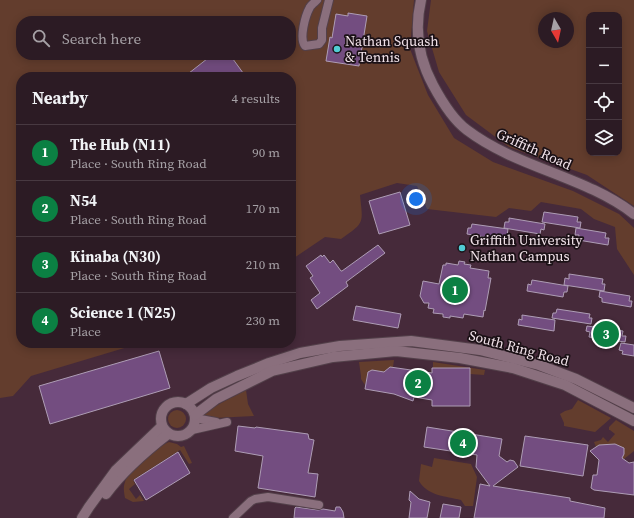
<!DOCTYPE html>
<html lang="en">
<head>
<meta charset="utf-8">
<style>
  :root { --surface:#2c1b24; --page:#382831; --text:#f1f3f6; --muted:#a6a1a6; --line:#483941; --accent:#0b8043 }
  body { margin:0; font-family:"Source Serif 4",serif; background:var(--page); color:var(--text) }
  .controls { position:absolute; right:12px; top:12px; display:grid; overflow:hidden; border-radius:8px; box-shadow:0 2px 10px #0003 }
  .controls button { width:36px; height:36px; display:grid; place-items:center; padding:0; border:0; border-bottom:1px solid var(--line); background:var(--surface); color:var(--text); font:20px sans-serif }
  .compass { position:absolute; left:538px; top:12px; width:36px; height:36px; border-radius:50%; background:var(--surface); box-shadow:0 2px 10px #0003; rotate:171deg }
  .you { position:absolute; left:416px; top:199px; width:14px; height:14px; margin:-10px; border:3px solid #fff; border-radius:50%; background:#1a73e8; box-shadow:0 0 0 6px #1a73e833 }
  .badge { display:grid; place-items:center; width:26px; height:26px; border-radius:50%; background:var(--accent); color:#fff; font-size:13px; font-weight:700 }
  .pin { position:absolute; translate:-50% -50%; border:2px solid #fff; box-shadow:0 1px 4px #0006 }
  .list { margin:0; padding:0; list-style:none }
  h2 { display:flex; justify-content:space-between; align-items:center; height:52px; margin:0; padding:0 16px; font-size:17px }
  h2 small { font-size:13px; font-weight:400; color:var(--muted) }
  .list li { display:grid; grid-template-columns:26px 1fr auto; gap:12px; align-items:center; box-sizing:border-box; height:56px; padding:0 16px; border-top:1px solid var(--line) }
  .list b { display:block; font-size:15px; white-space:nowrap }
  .list p { margin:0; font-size:13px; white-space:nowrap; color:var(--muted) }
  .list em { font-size:13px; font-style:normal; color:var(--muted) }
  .icon { flex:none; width:22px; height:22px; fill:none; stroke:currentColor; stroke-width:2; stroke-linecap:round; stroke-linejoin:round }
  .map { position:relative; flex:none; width:634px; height:518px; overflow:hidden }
  .search { position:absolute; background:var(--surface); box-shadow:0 2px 10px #0003; left:16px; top:16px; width:280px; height:44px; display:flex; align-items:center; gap:10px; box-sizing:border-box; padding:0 14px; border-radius:16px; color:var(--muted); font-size:15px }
  .panel { position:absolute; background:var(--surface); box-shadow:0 2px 10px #0003; left:16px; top:72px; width:280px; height:276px; border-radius:16px }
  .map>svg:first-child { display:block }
</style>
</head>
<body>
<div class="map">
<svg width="634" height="518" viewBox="0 0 634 518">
  <rect width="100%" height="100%" fill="#3a2430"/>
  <!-- built -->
  <path fill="#462a3a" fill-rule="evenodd" d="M 0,0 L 634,0 L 634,518 L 0,518 ZM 589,15 L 619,15 L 619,153 L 589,153 ZM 544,18 L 568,18 L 568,42 L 544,42 ZM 21,21 L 291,21 L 291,55 L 21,55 ZM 21,77 L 291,77 L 291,343 L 21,343 Z"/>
  <!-- green -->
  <g fill="#633d2d" fill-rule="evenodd">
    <path d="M 0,0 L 414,0 L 410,49 L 428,95 L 454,138 L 493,162 L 573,191 L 619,214 L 634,228 L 634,275 L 617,249 L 615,227 L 594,219 L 581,209 L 541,202 L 531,211 L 509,208 L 496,217 L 427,209 L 417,186 L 397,183 L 360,195 C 363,224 365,222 341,239 L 325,237 L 291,260 L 291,266 L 291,77 L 21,77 L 21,343 L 141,343 L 31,376 L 13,396 L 0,398 ZM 21,21 L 291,21 L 291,55 L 21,55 Z"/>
    <path d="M 431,0 L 634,0 L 634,206 L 587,175 L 509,147 L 466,115 L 439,72 L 427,31 ZM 589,15 L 619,15 L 619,153 L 589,153 ZM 544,18 L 568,18 L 568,42 L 544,42 Z"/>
    <path d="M 394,360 L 393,367 L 388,368 L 385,372 L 372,370 L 368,372 L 365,385 L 361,379 L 361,376 L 359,362 Z"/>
    <path d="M 433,362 L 485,370 L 484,375 L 470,374 L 470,368 L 433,368 Z"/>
    <path d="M 246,390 L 248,404 L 254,416 L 215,418 L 204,416 C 208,408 237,395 246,390 Z"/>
    <path d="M 578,400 L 611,418 L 595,432 L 564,426 L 564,423 L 560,414 L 565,411 L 572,409 Z"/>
    <circle cx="177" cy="419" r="9"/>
    <path d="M 616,420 L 634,431 L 634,451 L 624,459 L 622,457 L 624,454 L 624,448 C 615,444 605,443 596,447 L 594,442 L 601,440 L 603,437 L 608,442 L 615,434 L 610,430 L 609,430 L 609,427 Z"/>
    <path d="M 169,442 L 177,444 L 181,447 L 184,446 L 192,463 L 189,464 L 180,450 L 133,480 L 135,484 L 129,489 L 136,499 L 140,495 L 144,501 L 133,502 L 125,498 C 124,492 123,487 125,482 C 128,471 158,446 169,442 Z"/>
    <path d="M 434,458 L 471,464 L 477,477 L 473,506 L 465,506 L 461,500 C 445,496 428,496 419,481 L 421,464 L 432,467 Z"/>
  </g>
  <!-- building -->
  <g fill="#734d80" stroke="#ae9db5">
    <path d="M 348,13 L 367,16 L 359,66 L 326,61 L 330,37 L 332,38 L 336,14 L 348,16 Z"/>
    <path d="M 212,55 L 230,55 L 246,77 L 184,77 Z"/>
    <path d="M 400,192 L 410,225 L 379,234 L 369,201 Z"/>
    <path d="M 544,212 L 578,217 L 577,222 L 581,222 L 580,228 L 542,222 Z"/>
    <path d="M 509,218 L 545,224 L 544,230 L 541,229 L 540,234 L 504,228 L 505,222 L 509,222 Z"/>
    <path d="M 472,224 L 508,229 L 507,236 L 504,235 L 503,240 L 467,234 L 468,228 L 471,228 Z"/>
    <path d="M 576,228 L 606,233 L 605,238 L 609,238 L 608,245 L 578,240 L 579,235 L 575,235 Z"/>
    <path d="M 378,245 L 385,253 L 346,282 L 348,286 L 317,309 L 311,300 L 320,293 L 310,278 L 313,276 L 306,266 L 321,255 L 322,257 L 324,255 L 330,263 L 333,260 L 341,271 L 342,271 Z"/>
    <path d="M 459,261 L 465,262 L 464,264 L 471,265 L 470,268 L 489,271 L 488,278 L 491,278 L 485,311 L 484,310 L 483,317 L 464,314 L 463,318 L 450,316 L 450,318 L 443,317 L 443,314 L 433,313 L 434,309 L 428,308 L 429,303 L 424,303 L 420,296 L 423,281 L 439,284 L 443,265 L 446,265 L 446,263 L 458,265 Z"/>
    <path d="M 569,274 L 603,279 L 602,284 L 605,284 L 604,291 L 564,285 L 565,278 L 569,279 Z"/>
    <path d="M 532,280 L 568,286 L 567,292 L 564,292 L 563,297 L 527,291 L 528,284 L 531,285 Z"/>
    <path d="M 600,291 L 630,296 L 629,301 L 632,301 L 631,307 L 602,302 L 602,298 L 599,297 Z"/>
    <path d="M 356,306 L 401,314 L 398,328 L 353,320 Z"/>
    <path d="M 557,309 L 590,314 L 589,318 L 592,318 L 591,324 L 552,318 L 553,313 L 556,313 Z"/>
    <path d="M 522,315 L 555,320 L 554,331 L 518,325 L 519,319 L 522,320 Z"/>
    <path d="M 587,326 L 623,331 L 622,336 L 626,336 L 625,342 L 589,337 L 590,332 L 586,331 Z"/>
    <path d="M 621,343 L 634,345 L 634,356 L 622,354 L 623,351 L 619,350 Z"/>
    <path d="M 159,351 L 170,388 L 50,424 L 39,386 Z"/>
    <path d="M 390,367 L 432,373 L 432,368 L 470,368 L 470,406 L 432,406 L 432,400 L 414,397 L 413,401 L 394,394 L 365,389 L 368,372 L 372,370 L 384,372 Z"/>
    <path d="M 238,426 L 255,428 L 256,427 L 308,434 L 309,439 L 314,440 L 308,473 L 318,474 L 315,497 L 258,488 L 263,456 L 235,451 Z"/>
    <path d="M 427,427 L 502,439 L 499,456 L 507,462 L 510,460 L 514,461 L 518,467 L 493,486 L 570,498 L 570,501 L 605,508 L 604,518 L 474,518 L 480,484 L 490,486 L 476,467 L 477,455 L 424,447 Z"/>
    <path d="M 525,436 L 588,445 L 583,476 L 520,466 Z"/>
    <path d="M 615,444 L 624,448 L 624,454 L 622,458 L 629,463 L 634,462 L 634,495 L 594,490 L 591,488 L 593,475 L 597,475 L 599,460 L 590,451 L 599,445 Z"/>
    <path d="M 178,452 L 190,473 L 146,500 L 134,480 Z"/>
    <path d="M 410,491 L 419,499 L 430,502 L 427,518 L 409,518 L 411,502 L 409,500 Z"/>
    <path d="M 443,504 L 461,507 L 459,518 L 440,518 Z"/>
    <path d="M 296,507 L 318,510 L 323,509 L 335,511 L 336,507 L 340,507 L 343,512 L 344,518 L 294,518 L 295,508 Z"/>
  </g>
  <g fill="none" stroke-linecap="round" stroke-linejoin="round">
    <!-- minor casing -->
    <g stroke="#53404a" stroke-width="10">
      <g id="minor">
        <path d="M 317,0 C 315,2 311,5 310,7 C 305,16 299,39 305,46 L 319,44 L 322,40 L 322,28 L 329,0"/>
        <path d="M 195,418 L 216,422"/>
        <path d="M 192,430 L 227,422"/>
        <path d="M 233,518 L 251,501 L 255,499 L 268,497 L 319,505"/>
      </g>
    </g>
    <!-- tertiary casing -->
    <g stroke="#53404a" stroke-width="12">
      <g id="tertiary">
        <path d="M 421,0 C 414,30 418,57 433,85 C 441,100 452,119 467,130 C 517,168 585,176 634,214"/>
        <circle cx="178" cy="419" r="17"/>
        <path d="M 186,404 L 211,388 L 237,376 L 269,363 L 300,353 L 340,346 L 411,341 L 480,350 L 539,365 L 576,379 L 634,408"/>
        <path d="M 195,415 L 216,399 L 272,371 L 333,357 L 396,351 L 460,358 L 513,368 L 565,385 L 634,421"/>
        <path d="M 106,494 C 123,471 146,451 168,434"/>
        <path d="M 82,518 L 89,507 L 116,470 L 162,426"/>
      </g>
    </g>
    <!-- minor -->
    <use href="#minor" stroke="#8a6f7d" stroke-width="8"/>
    <!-- tertiary -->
    <use href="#tertiary" stroke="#8a6f7d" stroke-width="10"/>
  </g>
  <!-- markers -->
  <g fill="#51ccd4" stroke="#1b1116" stroke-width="1.5">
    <circle cx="337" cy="49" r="4"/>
    <circle cx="462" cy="248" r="4"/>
  </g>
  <g text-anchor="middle" stroke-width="3.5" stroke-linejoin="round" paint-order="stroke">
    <!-- poi labels -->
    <g font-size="14" fill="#f2e3ea" stroke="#1b1116" text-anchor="start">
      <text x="345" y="46">Nathan Squash<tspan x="345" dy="16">&amp; Tennis</tspan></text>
      <text x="470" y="245">Griffith University<tspan x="470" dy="16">Nathan Campus</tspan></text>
    </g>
    <!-- street labels -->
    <g font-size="14" fill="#f2e3ea" stroke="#1b1116">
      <text transform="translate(534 149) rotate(24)" y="5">Griffith Road</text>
      <text transform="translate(519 348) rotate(15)" y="5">South Ring Road</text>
    </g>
  </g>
</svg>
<div class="controls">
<button>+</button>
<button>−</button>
<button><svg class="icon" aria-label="locate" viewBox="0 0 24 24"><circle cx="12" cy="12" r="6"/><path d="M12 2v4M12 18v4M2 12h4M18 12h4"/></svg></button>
<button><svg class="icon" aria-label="layers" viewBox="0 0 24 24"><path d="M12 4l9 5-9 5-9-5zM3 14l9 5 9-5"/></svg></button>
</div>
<svg class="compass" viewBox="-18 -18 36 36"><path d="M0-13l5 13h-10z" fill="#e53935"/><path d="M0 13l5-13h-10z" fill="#a6a1a6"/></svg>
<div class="you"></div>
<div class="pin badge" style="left:455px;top:290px">1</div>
<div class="pin badge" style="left:418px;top:383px">2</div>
<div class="pin badge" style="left:606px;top:334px">3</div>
<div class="pin badge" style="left:463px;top:443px">4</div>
<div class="search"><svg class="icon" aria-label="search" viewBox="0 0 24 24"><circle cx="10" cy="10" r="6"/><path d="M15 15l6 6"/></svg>Search here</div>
<section class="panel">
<h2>Nearby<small>4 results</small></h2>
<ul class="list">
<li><span class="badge">1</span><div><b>The Hub (N11)</b><p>Place · South Ring Road</p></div><em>90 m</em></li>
<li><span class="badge">2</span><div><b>N54</b><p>Place · South Ring Road</p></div><em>170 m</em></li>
<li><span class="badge">3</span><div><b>Kinaba (N30)</b><p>Place · South Ring Road</p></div><em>210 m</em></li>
<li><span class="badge">4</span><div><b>Science 1 (N25)</b><p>Place</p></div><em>230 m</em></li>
</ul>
</section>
</div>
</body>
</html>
